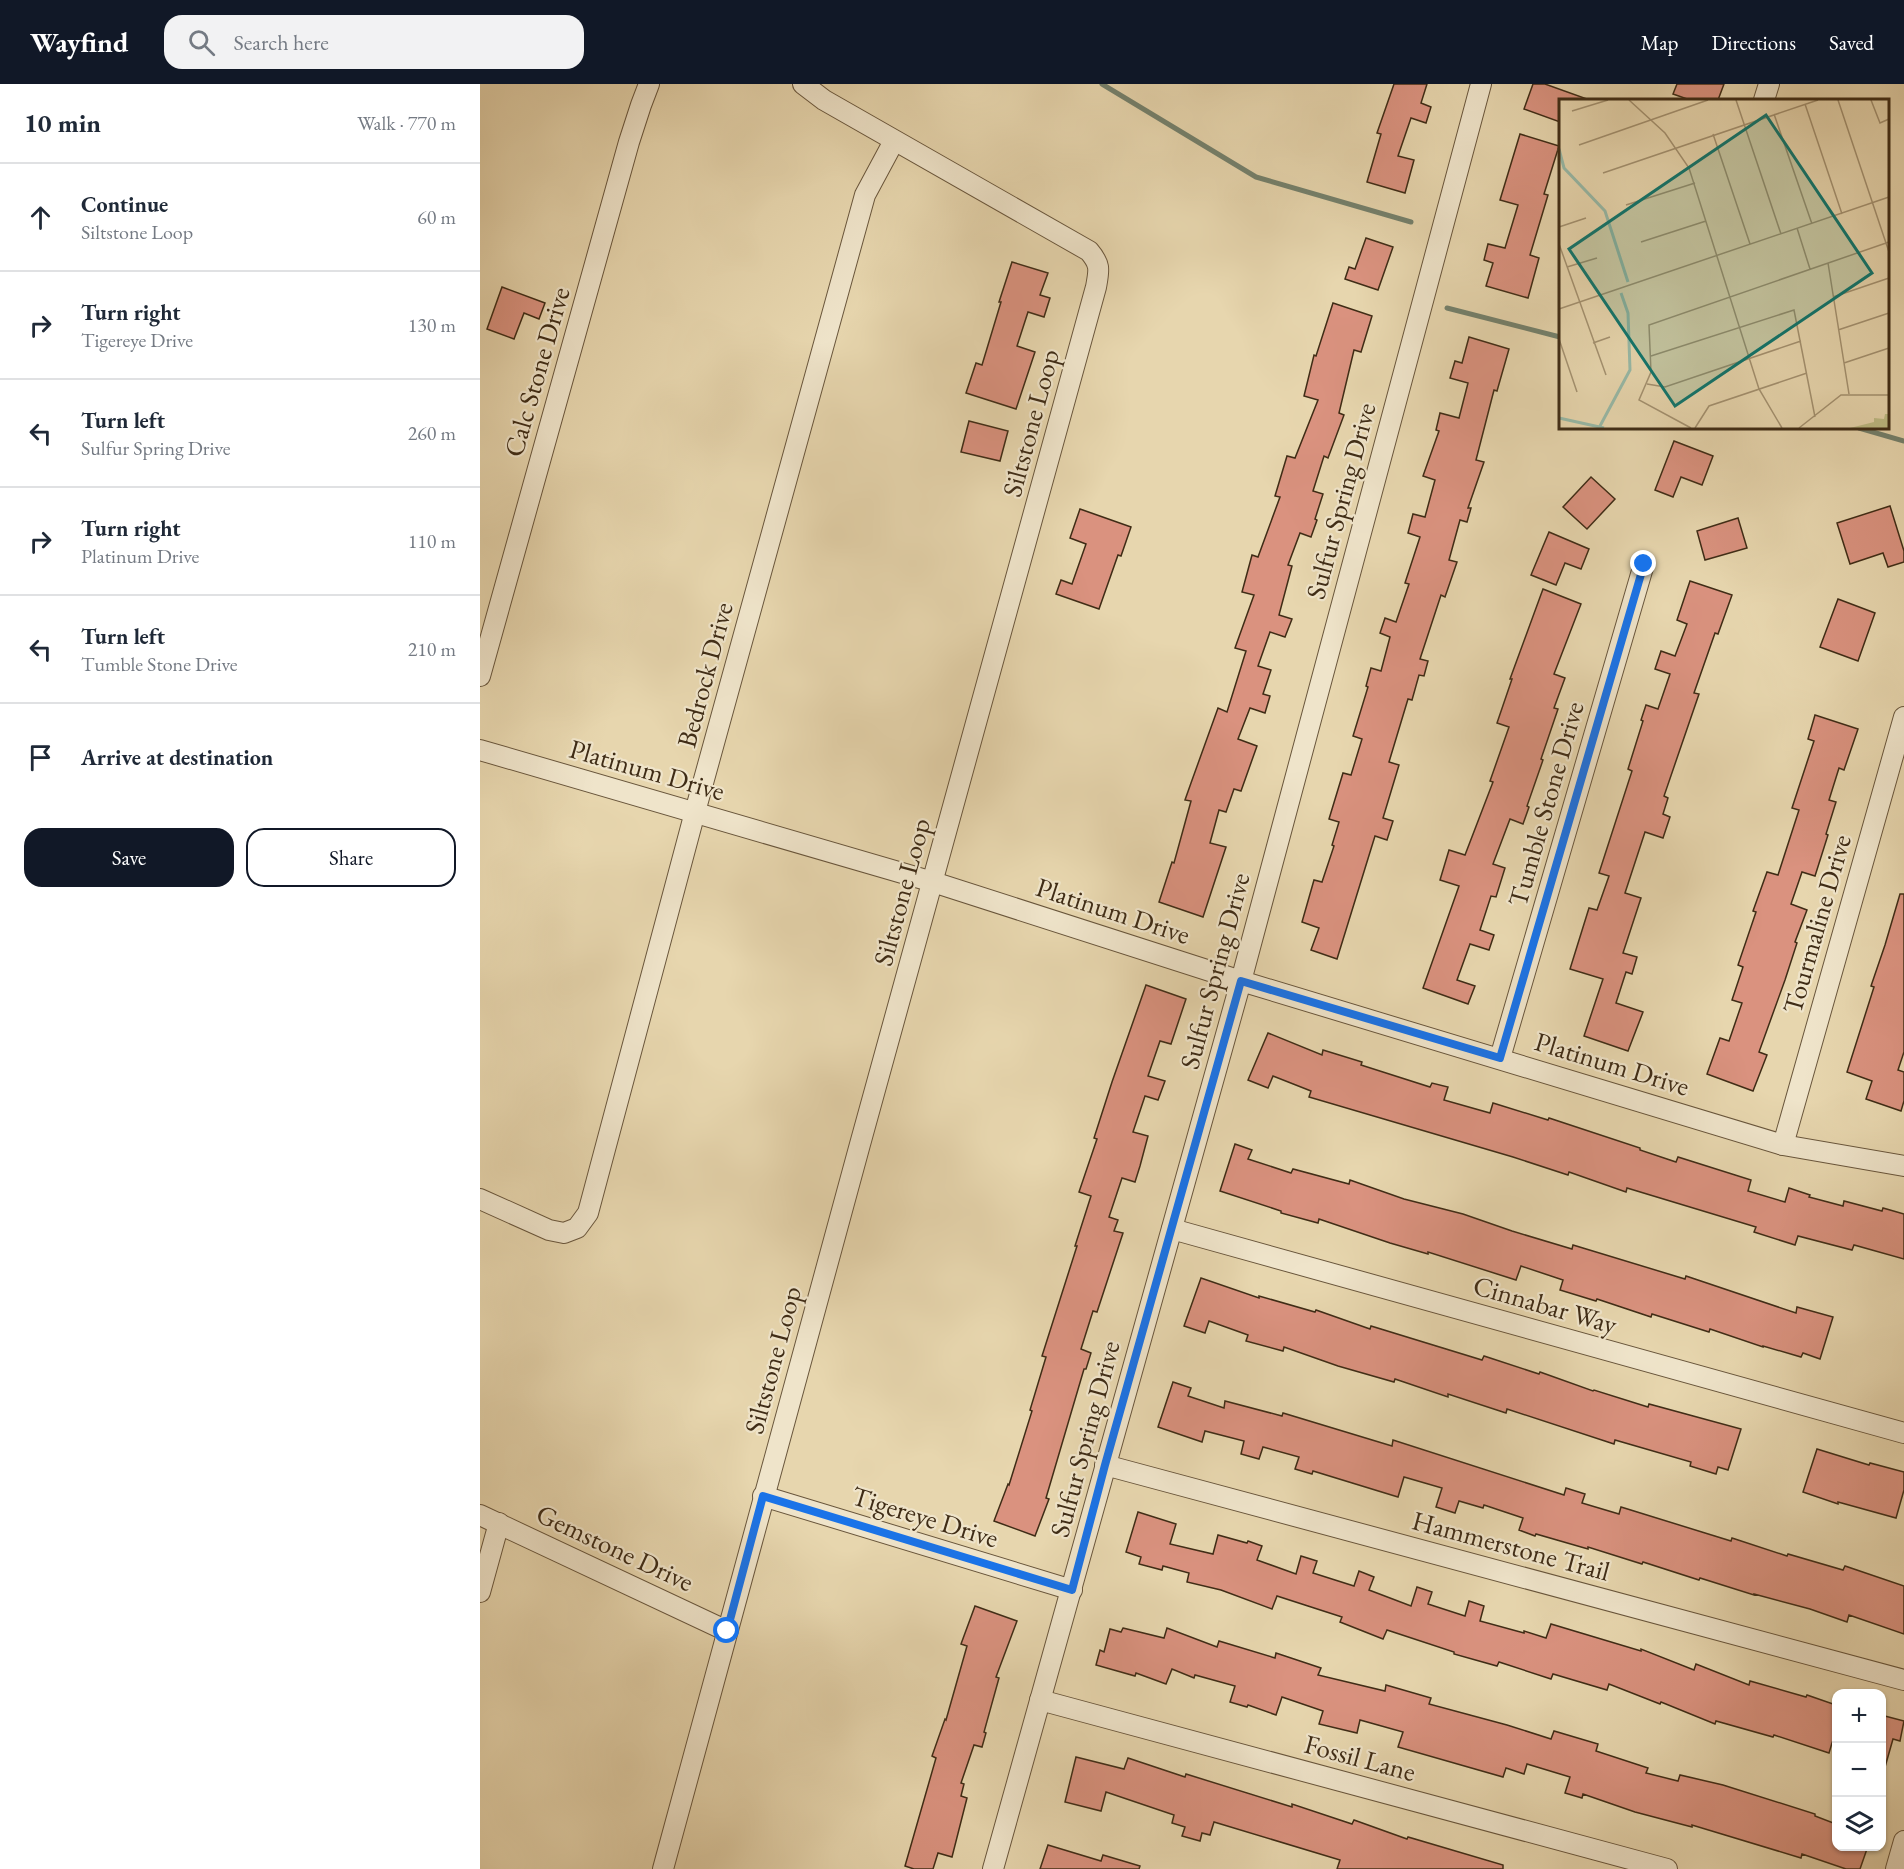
<!DOCTYPE html>
<html lang="en">
<head>
<meta charset="utf-8">
<style>
  :root { --surface:#fff; --page:#f2f2f3; --text:#1f2937; --muted:#747a83; --line:#e0e1e3; --accent:#111827 }
  body { margin:0; font-family:"EB Garamond",serif; background:var(--page); color:var(--text) }
  .controls { position:absolute; right:18px; bottom:18px; display:grid; overflow:hidden; border-radius:12px; box-shadow:0 2px 4px #0004 }
  .controls button { width:54px; height:54px; display:grid; place-items:center; padding:0; border:0; border-bottom:2px solid var(--line); background:var(--surface); color:var(--text); font:30px sans-serif }
  .stop { position:absolute; width:18px; height:18px; margin:-14px; border:4px solid #1a73e8; border-radius:50%; background:#fff }
  .stop.end { background:#1a73e8; border-color:#fff; box-shadow:0 2px 6px #0008 }
  .list { margin:0; padding:0; list-style:none }
  h2 { display:flex; justify-content:space-between; align-items:center; height:78px; margin:0; padding:0 24px; font-size:26px }
  h2 small { font-size:20px; font-weight:400; color:var(--muted) }
  .list li { display:grid; grid-template-columns:39px 1fr auto; gap:18px; align-items:center; box-sizing:border-box; height:108px; padding:0 24px; border-top:2px solid var(--line) }
  .list b { display:block; font-size:22px; white-space:nowrap }
  .list p { margin:0; font-size:20px; white-space:nowrap; color:var(--muted) }
  .list em { font-size:20px; font-style:normal; color:var(--muted) }
  .actions { display:flex; gap:12px; padding:18px 24px }
  .actions a { flex:1; padding:14px 0; border:2px solid var(--accent); border-radius:18px; text-align:center; font-size:21px; color:var(--accent) }
  .actions .main { background:var(--accent); color:#fff }
  .icon { flex:none; width:33px; height:33px; fill:none; stroke:currentColor; stroke-width:2; stroke-linecap:round; stroke-linejoin:round }
  .map { position:relative; flex:none; width:1424px; height:1785px; overflow:hidden }
  header { display:flex; align-items:center; gap:36px; box-sizing:border-box; height:84px; padding:0 30px; background:var(--accent); color:#fff }
  header strong { font-size:28px }
  nav { display:flex; gap:33px; margin-inline-start:auto; font-size:21px }
  .search { width:420px; height:54px; background:var(--page); display:flex; align-items:center; gap:15px; box-sizing:border-box; padding:0 21px; border-radius:18px; color:var(--muted); font-size:22px }
  main { display:flex }
  aside { flex:1; background:var(--surface) }
  .map>svg:first-child { display:block }
</style>
</head>
<body>
<header>
<strong>Wayfind</strong>
<div class="search"><svg class="icon" aria-label="search" viewBox="0 0 24 24"><circle cx="10" cy="10" r="6"/><path d="M15 15l6 6"/></svg>Search here</div>
<nav><a>Map</a><a>Directions</a><a>Saved</a></nav>
</header>
<main>
<aside>
<h2>10 min<small>Walk · 770 m</small></h2>
<ul class="list">
<li><svg class="icon" aria-label="ahead" viewBox="0 0 24 24"><path d="M12 20V5M6 11l6-6 6 6"/></svg><div><b>Continue</b><p>Siltstone Loop</p></div><em>60 m</em></li>
<li><svg class="icon" aria-label="right" viewBox="0 0 24 24"><path d="M7 20v-9h11M14 6l5 5-5 5"/></svg><div><b>Turn right</b><p>Tigereye Drive</p></div><em>130 m</em></li>
<li><svg class="icon" aria-label="left" viewBox="0 0 24 24"><path d="M17 20v-9H6M10 6l-5 5 5 5"/></svg><div><b>Turn left</b><p>Sulfur Spring Drive</p></div><em>260 m</em></li>
<li><svg class="icon" aria-label="right" viewBox="0 0 24 24"><path d="M7 20v-9h11M14 6l5 5-5 5"/></svg><div><b>Turn right</b><p>Platinum Drive</p></div><em>110 m</em></li>
<li><svg class="icon" aria-label="left" viewBox="0 0 24 24"><path d="M17 20v-9H6M10 6l-5 5 5 5"/></svg><div><b>Turn left</b><p>Tumble Stone Drive</p></div><em>210 m</em></li>
<li><svg class="icon" aria-label="arrive" viewBox="0 0 24 24"><path d="M6 21V4h12l-3 4 3 4H6"/></svg><div><b>Arrive at destination</b></div></li>
</ul>
<div class="actions"><a class="main">Save</a><a>Share</a></div>
</aside>
<div class="map">
<svg width="1424" height="1785" viewBox="0 0 1424 1785">
  <rect width="100%" height="100%" fill="#e7d6ae"/>
  <filter id="stains"><feTurbulence type="fractalNoise" baseFrequency=".00333" numOctaves="4"/><feColorMatrix values="0 0 0 0 .2 0 0 0 0 .09 0 0 0 0 .02 0 0 0 .5 -.17"/></filter>
  <radialGradient id="worn" r=".72"><stop offset=".6" stop-color="#630" stop-opacity="0"/><stop offset="1" stop-color="#630" stop-opacity=".3"/></radialGradient>
  <g fill="none" stroke-linecap="round" stroke-linejoin="round">
    <!-- stream -->
    <g stroke="#74816d" stroke-width="5">
      <path d="M 622,0 L 776,93 L 931,138"/>
      <path d="M 967,224 L 1080,253"/>
      <path d="M 1379,344 L 1424,357"/>
    </g>
  </g>
  <!-- building -->
  <g fill="#da927f" stroke="#3f2c16" stroke-width="1.5">
    <path d="M 914,0 L 947,0 L 941,19 L 951,23 L 946,39 L 931,34 L 918,72 L 934,76 L 925,109 L 887,98 L 901,50 L 897,49 Z"/>
    <path d="M 1053,0 L 1065,0 L 1107,15 L 1106,16 L 1080,16 L 1080,38 L 1044,25 Z"/>
    <path d="M 1197,0 L 1244,0 L 1238,16 L 1210,16 L 1193,10 Z"/>
    <path d="M 1040,50 L 1079,62 L 1064,110 L 1068,111 L 1050,171 L 1059,174 L 1048,214 L 1006,202 L 1013,179 L 1004,176 L 1008,160 L 1025,164 L 1038,121 L 1020,116 Z"/>
    <path d="M 886,154 L 913,163 L 898,206 L 865,195 L 869,183 L 875,185 Z"/>
    <path d="M 532,178 L 568,189 L 560,211 L 570,214 L 564,233 L 548,228 L 537,262 L 555,268 L 536,325 L 486,309 L 496,279 L 502,281 L 521,218 L 519,218 Z"/>
    <path d="M 22,203 L 65,219 L 59,235 L 44,229 L 34,255 L 7,245 Z"/>
    <path d="M 853,219 L 892,232 L 881,268 L 874,266 L 859,329 L 864,331 L 848,374 L 844,372 L 833,407 L 843,410 L 835,435 L 837,436 L 831,453 L 820,449 L 808,481 L 812,482 L 799,531 L 812,535 L 805,553 L 790,548 L 778,582 L 791,586 L 783,610 L 790,612 L 785,629 L 770,624 L 758,655 L 777,662 L 761,707 L 754,705 L 746,728 L 739,726 L 730,759 L 746,763 L 723,833 L 679,818 L 692,778 L 694,779 L 711,717 L 705,716 L 711,699 L 738,624 L 747,628 L 766,567 L 755,564 L 774,511 L 762,508 L 772,471 L 778,473 L 800,413 L 795,412 L 807,372 L 815,374 L 838,316 L 824,312 L 834,271 L 836,272 Z"/>
    <path d="M 989,253 L 1029,265 L 1017,307 L 1014,306 L 996,376 L 1004,378 L 988,424 L 991,424 L 987,438 L 980,436 L 969,476 L 977,478 L 965,513 L 961,511 L 940,575 L 948,577 L 944,592 L 939,591 L 932,616 L 928,615 L 909,678 L 919,681 L 903,734 L 913,737 L 907,756 L 895,752 L 857,875 L 831,866 L 839,844 L 822,838 L 834,796 L 842,798 L 854,762 L 852,761 L 859,738 L 849,735 L 863,689 L 871,691 L 882,655 L 873,652 L 888,603 L 886,602 L 891,584 L 901,587 L 910,553 L 900,549 L 905,534 L 916,538 L 929,500 L 925,499 L 940,453 L 928,449 L 933,430 L 945,433 L 955,396 L 943,392 L 959,347 L 956,346 L 960,329 L 979,334 L 988,299 L 970,294 L 975,277 L 982,279 Z"/>
    <path d="M 489,337 L 528,347 L 520,377 L 481,368 Z"/>
    <path d="M 1194,357 L 1233,372 L 1222,401 L 1201,393 L 1193,413 L 1175,406 Z"/>
    <path d="M 1111,393 L 1135,415 L 1107,445 L 1083,423 Z"/>
    <path d="M 1410,422 L 1424,467 L 1424,478 L 1408,483 L 1403,469 L 1370,480 L 1357,439 Z"/>
    <path d="M 600,425 L 651,443 L 641,472 L 638,471 L 619,525 L 576,510 L 581,496 L 592,500 L 606,460 L 590,454 Z"/>
    <path d="M 1258,434 L 1267,464 L 1225,476 L 1217,447 Z"/>
    <path d="M 1069,448 L 1109,465 L 1101,485 L 1085,479 L 1076,501 L 1051,491 Z"/>
    <path d="M 1210,497 L 1252,511 L 1238,550 L 1235,549 L 1214,609 L 1219,610 L 1184,712 L 1188,714 L 1183,730 L 1190,733 L 1183,754 L 1165,748 L 1145,809 L 1161,814 L 1143,869 L 1157,873 L 1152,890 L 1146,888 L 1136,919 L 1163,928 L 1148,967 L 1104,952 L 1123,895 L 1090,885 L 1109,824 L 1117,826 L 1129,792 L 1119,789 L 1152,687 L 1148,685 L 1163,637 L 1161,636 L 1166,621 L 1178,625 L 1190,590 L 1175,585 L 1181,567 L 1195,572 L 1207,540 L 1197,536 Z"/>
    <path d="M 1063,505 L 1101,520 L 1074,590 L 1085,594 L 1074,624 L 1078,625 L 1061,675 L 1063,676 L 1047,722 L 1049,723 L 1043,740 L 1030,735 L 1013,780 L 1025,784 L 1016,813 L 1011,812 L 1000,846 L 1014,851 L 1009,866 L 990,860 L 977,896 L 995,902 L 988,920 L 943,904 L 979,802 L 960,796 L 969,766 L 985,771 L 1013,698 L 1010,697 L 1029,643 L 1017,639 L 1032,595 L 1030,595 Z"/>
    <path d="M 1358,515 L 1395,529 L 1378,577 L 1340,563 Z"/>
    <path d="M 1335,631 L 1378,645 L 1364,686 L 1359,684 L 1349,716 L 1356,718 L 1346,750 L 1348,751 L 1335,792 L 1322,788 L 1311,820 L 1327,826 L 1315,858 L 1317,859 L 1305,896 L 1279,968 L 1287,971 L 1273,1007 L 1227,990 L 1240,954 L 1249,957 L 1262,919 L 1252,916 L 1263,883 L 1258,881 L 1276,828 L 1273,827 L 1287,788 L 1298,791 L 1319,726 L 1312,724 L 1334,657 L 1328,655 Z"/>
    <path d="M 1420,810 L 1424,810 L 1424,968 L 1418,986 L 1424,988 L 1424,1017 L 1421,1027 L 1386,1015 L 1392,997 L 1367,988 L 1394,903 L 1391,902 L 1405,861 Z"/>
    <path d="M 666,901 L 706,915 L 691,960 L 680,957 L 668,992 L 685,997 L 678,1016 L 665,1012 L 653,1048 L 668,1052 L 660,1082 L 655,1098 L 642,1094 L 629,1133 L 638,1136 L 634,1147 L 643,1149 L 617,1228 L 613,1227 L 601,1265 L 611,1269 L 606,1285 L 604,1285 L 566,1414 L 569,1415 L 555,1452 L 514,1437 L 528,1400 L 529,1401 L 552,1327 L 550,1326 L 566,1273 L 562,1272 L 597,1162 L 595,1162 L 611,1112 L 599,1108 L 617,1055 L 614,1054 L 632,998 Z"/>
    <path d="M 788,949 L 842,971 L 843,966 L 882,978 L 881,981 L 950,1003 L 952,999 L 968,1003 L 964,1016 L 1010,1029 L 1013,1019 L 1068,1036 L 1069,1034 L 1160,1064 L 1160,1066 L 1196,1078 L 1198,1073 L 1271,1096 L 1268,1107 L 1305,1118 L 1309,1104 L 1330,1111 L 1329,1113 L 1363,1122 L 1364,1117 L 1402,1127 L 1403,1124 L 1424,1130 L 1424,1175 L 1374,1161 L 1372,1166 L 1318,1152 L 1315,1161 L 1274,1148 L 1276,1143 L 1147,1104 L 1146,1108 L 1089,1088 L 1088,1091 L 1033,1073 L 829,1013 L 831,1007 L 793,992 L 788,1004 L 768,996 Z"/>
    <path d="M 755,1060 L 772,1066 L 768,1075 L 811,1089 L 813,1085 L 869,1100 L 870,1096 L 924,1115 L 983,1130 L 1032,1147 L 1092,1165 L 1093,1161 L 1205,1195 L 1206,1192 L 1316,1229 L 1317,1223 L 1353,1233 L 1340,1275 L 1323,1269 L 1321,1273 L 1283,1262 L 1283,1263 L 1230,1245 L 1229,1248 L 1172,1230 L 1171,1233 L 1117,1215 L 1116,1217 L 1080,1206 L 1083,1196 L 1041,1182 L 1036,1196 L 948,1168 L 948,1170 L 910,1159 L 839,1135 L 838,1139 L 801,1129 L 801,1127 L 740,1107 Z"/>
    <path d="M 721,1194 L 779,1214 L 779,1212 L 835,1228 L 836,1226 L 890,1245 L 891,1242 L 1002,1276 L 1004,1272 L 1059,1290 L 1060,1288 L 1113,1307 L 1114,1306 L 1168,1323 L 1169,1320 L 1261,1345 L 1248,1386 L 1238,1383 L 1236,1390 L 1210,1382 L 1211,1378 L 1135,1356 L 1134,1360 L 1027,1325 L 1026,1329 L 968,1310 L 968,1313 L 915,1295 L 914,1298 L 858,1282 L 804,1263 L 803,1267 L 766,1257 L 768,1251 L 729,1237 L 725,1249 L 704,1242 Z"/>
    <path d="M 693,1298 L 711,1304 L 708,1312 L 744,1324 L 745,1317 L 802,1332 L 803,1329 L 912,1362 L 913,1356 L 1084,1411 L 1086,1404 L 1105,1410 L 1102,1419 L 1139,1430 L 1141,1423 L 1251,1457 L 1252,1454 L 1307,1472 L 1308,1470 L 1363,1486 L 1365,1482 L 1424,1502 L 1424,1550 L 1369,1531 L 1367,1538 L 1330,1525 L 1274,1510 L 1274,1511 L 1220,1494 L 1219,1496 L 1163,1478 L 1162,1480 L 1108,1463 L 1108,1465 L 1056,1450 L 1055,1452 L 1039,1446 L 1043,1434 L 1004,1421 L 1003,1424 L 979,1417 L 975,1429 L 956,1423 L 962,1404 L 924,1393 L 918,1413 L 833,1387 L 832,1390 L 815,1385 L 819,1373 L 783,1363 L 779,1375 L 761,1370 L 764,1357 L 725,1347 L 722,1358 L 678,1343 Z"/>
    <path d="M 1337,1365 L 1389,1381 L 1390,1379 L 1424,1388 L 1424,1406 L 1416,1434 L 1358,1418 L 1358,1420 L 1323,1408 Z"/>
    <path d="M 658,1428 L 696,1440 L 690,1460 L 733,1470 L 738,1451 L 767,1459 L 768,1457 L 782,1462 L 777,1476 L 816,1490 L 821,1472 L 837,1477 L 833,1489 L 874,1502 L 879,1487 L 894,1493 L 889,1506 L 931,1522 L 937,1503 L 952,1508 L 948,1520 L 985,1532 L 989,1517 L 1004,1522 L 1000,1537 L 1044,1549 L 1044,1547 L 1066,1554 L 1071,1540 L 1161,1567 L 1161,1565 L 1214,1586 L 1216,1580 L 1269,1601 L 1270,1597 L 1326,1613 L 1327,1611 L 1356,1621 L 1356,1646 L 1349,1669 L 1294,1651 L 1293,1653 L 1236,1637 L 1235,1640 L 1181,1618 L 1180,1620 L 1129,1600 L 1127,1606 L 1073,1590 L 1071,1595 L 1019,1578 L 1017,1582 L 974,1570 L 974,1568 L 907,1546 L 903,1555 L 860,1538 L 862,1533 L 797,1512 L 792,1525 L 741,1506 L 707,1498 L 709,1489 L 683,1482 L 682,1486 L 659,1480 L 661,1473 L 646,1468 Z"/>
    <path d="M 495,1522 L 537,1537 L 516,1593 L 519,1594 L 504,1648 L 506,1649 L 502,1663 L 494,1661 L 481,1699 L 484,1700 L 481,1712 L 487,1714 L 472,1773 L 458,1769 L 453,1785 L 434,1785 L 425,1782 L 456,1674 L 452,1672 L 465,1635 L 466,1636 L 487,1562 L 481,1560 Z"/>
    <path d="M 643,1544 L 684,1554 L 687,1544 L 737,1563 L 739,1557 L 795,1574 L 796,1569 L 841,1584 L 838,1591 L 905,1607 L 906,1601 L 951,1614 L 949,1620 L 1027,1641 L 1071,1655 L 1074,1647 L 1118,1660 L 1116,1667 L 1168,1684 L 1166,1689 L 1198,1697 L 1200,1691 L 1243,1701 L 1335,1730 L 1335,1732 L 1356,1740 L 1356,1762 L 1388,1762 L 1380,1785 L 1366,1785 L 1322,1770 L 1321,1774 L 1212,1741 L 1212,1743 L 1155,1728 L 1103,1710 L 1102,1714 L 1085,1709 L 1090,1693 L 1047,1680 L 1044,1690 L 1026,1684 L 1023,1693 L 918,1663 L 923,1648 L 880,1636 L 877,1649 L 839,1640 L 843,1627 L 802,1613 L 796,1631 L 768,1621 L 767,1623 L 750,1618 L 755,1602 L 715,1591 L 714,1594 L 692,1585 L 686,1600 L 656,1589 L 655,1592 L 616,1581 L 620,1566 L 624,1568 L 630,1545 L 641,1548 Z"/>
    <path d="M 1401,1631 L 1424,1637 L 1420,1657 L 1413,1655 L 1405,1683 L 1401,1682 Z"/>
    <path d="M 596,1673 L 644,1685 L 648,1674 L 705,1693 L 706,1690 L 812,1723 L 812,1720 L 872,1740 L 874,1736 L 927,1755 L 928,1753 L 1023,1781 L 1023,1785 L 857,1785 L 860,1776 L 734,1738 L 730,1751 L 722,1749 L 720,1757 L 702,1752 L 705,1743 L 692,1739 L 694,1731 L 626,1708 L 621,1727 L 585,1718 Z"/>
    <path d="M 568,1761 L 621,1777 L 623,1771 L 660,1782 L 659,1785 L 560,1785 Z"/>
  </g>
  <g fill="none" stroke-linecap="round" stroke-linejoin="round">
    <!-- minor casing -->
    <g stroke="#69563c" stroke-width="22">
      <g id="minor">
        <path d="M 1284,16 L 1289,0"/>
        <path d="M 0,592 L 149,58 L 161,21 L 169,0"/>
        <path d="M 0,666 L 453,798 L 761,897 L 1303,1061 L 1424,1082"/>
        <path d="M 1020,974 L 1164,480"/>
        <path d="M 1303,1061 L 1424,633"/>
        <path d="M 0,1115 L 69,1146 L 84,1149 L 97,1144 L 108,1129 L 215,728 L 385,111 L 414,57"/>
        <path d="M 692,1145 L 1424,1349"/>
        <path d="M 625,1381 L 1424,1596"/>
        <path d="M 283,1412 L 592,1506"/>
        <path d="M 0,1431 L 247,1547"/>
        <path d="M 0,1508 L 19,1439"/>
        <path d="M 560,1616 L 1187,1785"/>
        <path d="M 183,1785 C 324,1257 472,730 616,203 C 619,186 621,181 609,167 L 344,16 L 323,0"/>
        <path d="M 513,1785 L 761,897 L 1001,0"/>
        <path d="M 1416,1785 L 1424,1757"/>
      </g>
    </g>
    <!-- minor -->
    <use href="#minor" stroke="#efe4ca" stroke-width="20"/>
  </g>
  <g fill="none" stroke-linecap="round" stroke-linejoin="round">
    <!-- route -->
    <path stroke="#1a73e8" stroke-width="8" d="M 247,1547 L 283,1412 L 592,1506 L 625,1381 L 761,897 L 1020,974 L 1164,480"/>
  </g>
  <g text-anchor="middle" stroke-width="4.5" stroke-linejoin="round" paint-order="stroke">
    <!-- street labels -->
    <g font-size="27" fill="#3f2c16" stroke="#efe4ca">
      <text transform="translate(57 288) rotate(-74)" y="9">Calc Stone Drive</text>
      <text transform="translate(551 339) rotate(-75)" y="9">Siltstone Loop</text>
      <text transform="translate(861 417) rotate(-75)" y="9">Sulfur Spring Drive</text>
      <text transform="translate(225 591) rotate(-75)" y="9">Bedrock Drive</text>
      <text transform="translate(167 686) rotate(16)" y="9">Platinum Drive</text>
      <text transform="translate(1066 720) rotate(-74)" y="9">Tumble Stone Drive</text>
      <text transform="translate(422 808) rotate(-75)" y="9">Siltstone Loop</text>
      <text transform="translate(633 827) rotate(18)" y="9">Platinum Drive</text>
      <text transform="translate(1337 840) rotate(-74)" y="9">Tourmaline Drive</text>
      <text transform="translate(735 887) rotate(-75)" y="9">Sulfur Spring Drive</text>
      <text transform="translate(1132 980) rotate(17)" y="9">Platinum Drive</text>
      <text transform="translate(1065 1221) rotate(16)" y="9">Cinnabar Way</text>
      <text transform="translate(293 1276) rotate(-75)" y="9">Siltstone Loop</text>
      <text transform="translate(605 1355) rotate(-75)" y="9">Sulfur Spring Drive</text>
      <text transform="translate(445 1433) rotate(17)" y="9">Tigereye Drive</text>
      <text transform="translate(1031 1462) rotate(15)" y="9">Hammerstone Trail</text>
      <text transform="translate(135 1464) rotate(25)" y="9">Gemstone Drive</text>
      <text transform="translate(880 1674) rotate(15)" y="9">Fossil Lane</text>
    </g>
  </g>
  <!-- overview -->
  <g transform="translate(1079 15)">
    <rect width="330" height="330" fill="#e7d6ae"/>
    <path d="M 326,315 L 330,315 L 330,329 L 291,329 L 315,323 L 315,319 L 325,320 Z" fill="#bebc85"/>
    <path fill="none" stroke="#97b9a7" stroke-width="3" d="M 0,50 L 5,69 L 46,112 L 69,183M 0,319 L 45,329M 41,327 L 71,271 L 69,214 L 62,194"/>
    <path fill="none" stroke="#a49271" stroke-width="1.5" d="M 70,1 L 106,34 L 130,69 L 200,290 L 223,329M 177,1 L 222,135M 279,1 L 330,153M 312,1 L 321,24 L 330,20M 246,5 L 283,115M 13,12 L 49,1M 215,15 L 253,125M 154,35 L 191,145M 20,46 L 149,1M 44,74 L 259,1M 67,106 L 136,84M 0,128 L 27,119M 238,129 L 251,170M 82,143 L 147,122M 0,145 L 47,276M 269,164 L 290,295M 8,168 L 38,159M 274,198 L 330,179M 0,210 L 330,98M 279,231 L 330,214M 0,240 L 18,293M 34,244 L 51,238M 92,257 L 235,211 L 256,318M 285,264 L 330,249M 88,285 L 106,288 L 242,242M 132,329 L 80,301 L 92,273 L 90,226 L 330,143M 136,329 L 150,307 L 248,274M 240,329 L 282,296 L 330,296"/>
    <path fill="#0f766e" fill-opacity="0.15" stroke="#0f766e" stroke-width="3" d="M 207,16 L 313,174 L 116,307 L 10,150 Z"/>
    <rect width="330" height="330" fill="none" stroke="#3f2c16" stroke-width="3"/>
  </g>
  <rect width="100%" height="100%" filter="url(#stains)"/>
  <rect width="100%" height="100%" fill="url(#worn)"/>
</svg>
<div class="controls">
<button>+</button>
<button>−</button>
<button><svg class="icon" aria-label="layers" viewBox="0 0 24 24"><path d="M12 4l9 5-9 5-9-5zM3 14l9 5 9-5"/></svg></button>
</div>
<div class="stop" style="left:247px;top:1547px"></div>
<div class="stop end" style="left:1164px;top:480px"></div>
</div>
</main>
</body>
</html>
